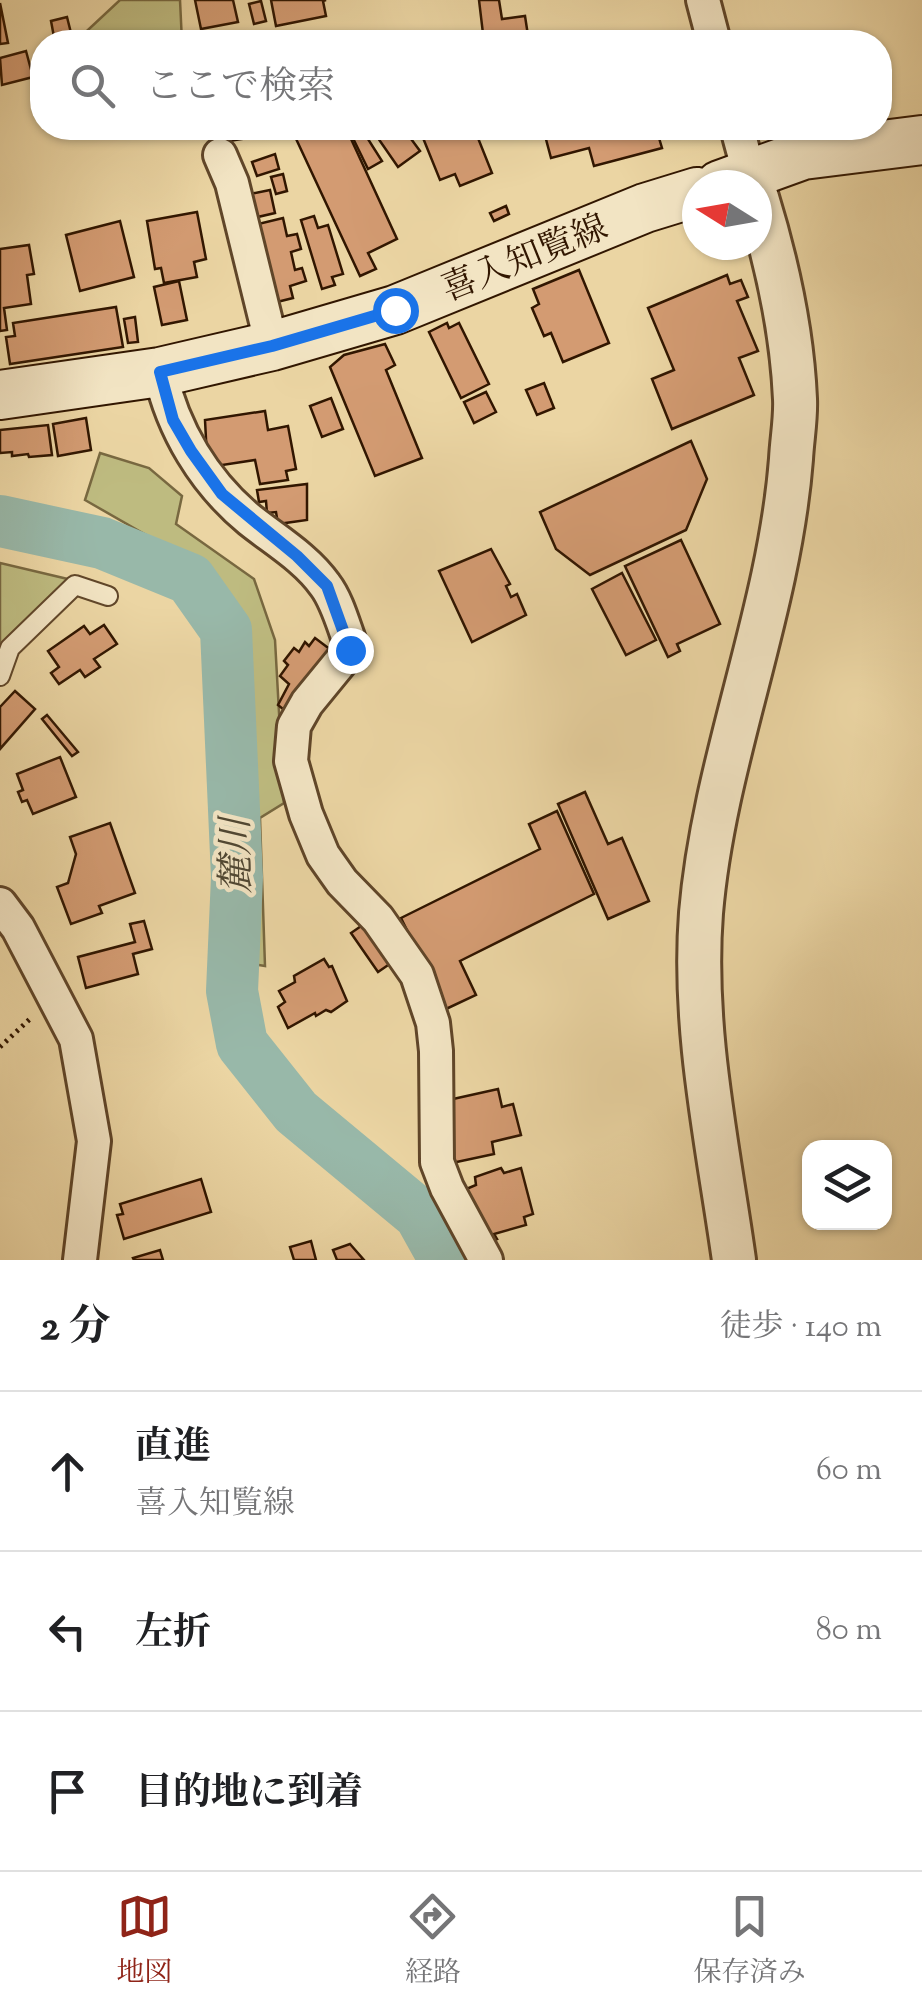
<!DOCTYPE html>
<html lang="ja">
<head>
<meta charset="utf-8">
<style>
  :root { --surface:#fff; --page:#f6f6f6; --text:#202124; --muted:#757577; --line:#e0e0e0; --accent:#8f2418 }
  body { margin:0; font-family:"Sorts Mill Goudy","Noto Serif JP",serif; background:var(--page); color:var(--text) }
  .controls { position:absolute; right:30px; bottom:30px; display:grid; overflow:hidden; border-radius:20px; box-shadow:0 2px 8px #0004 }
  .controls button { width:90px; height:90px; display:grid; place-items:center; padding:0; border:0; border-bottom:2px solid var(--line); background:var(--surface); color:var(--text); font:50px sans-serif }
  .compass { position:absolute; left:682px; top:170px; width:90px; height:90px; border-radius:50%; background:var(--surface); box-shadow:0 2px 8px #0004; rotate:281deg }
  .stop { position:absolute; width:30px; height:30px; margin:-22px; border:8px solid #1a73e8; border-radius:50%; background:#fff }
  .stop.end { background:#1a73e8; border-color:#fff; box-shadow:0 2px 10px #0008 }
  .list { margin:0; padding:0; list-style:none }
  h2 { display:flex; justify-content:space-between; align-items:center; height:130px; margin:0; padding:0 40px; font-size:42px }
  h2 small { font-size:32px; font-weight:400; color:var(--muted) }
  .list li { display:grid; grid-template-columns:65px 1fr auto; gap:30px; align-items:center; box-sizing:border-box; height:160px; padding:0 40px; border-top:2px solid var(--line) }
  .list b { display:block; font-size:38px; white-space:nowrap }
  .list p { margin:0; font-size:32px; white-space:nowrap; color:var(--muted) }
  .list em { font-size:32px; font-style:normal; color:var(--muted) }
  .icon { flex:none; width:55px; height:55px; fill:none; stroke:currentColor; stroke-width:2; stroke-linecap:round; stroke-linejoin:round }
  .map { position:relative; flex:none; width:922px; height:1260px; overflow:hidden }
  .search { position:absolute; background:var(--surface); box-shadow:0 2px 8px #0004; left:30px; right:30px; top:30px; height:110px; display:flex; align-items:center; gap:25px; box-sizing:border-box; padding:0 35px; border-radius:40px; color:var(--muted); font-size:38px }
  .sheet { height:610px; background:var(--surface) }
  nav { display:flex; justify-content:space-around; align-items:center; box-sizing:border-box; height:140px; border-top:2px solid var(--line); background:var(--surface); font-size:28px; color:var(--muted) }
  nav a { display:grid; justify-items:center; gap:5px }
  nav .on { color:var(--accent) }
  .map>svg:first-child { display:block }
</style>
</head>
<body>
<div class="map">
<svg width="922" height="1260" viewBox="0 0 922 1260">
  <rect width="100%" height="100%" fill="#ebd5a3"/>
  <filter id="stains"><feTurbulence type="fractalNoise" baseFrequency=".002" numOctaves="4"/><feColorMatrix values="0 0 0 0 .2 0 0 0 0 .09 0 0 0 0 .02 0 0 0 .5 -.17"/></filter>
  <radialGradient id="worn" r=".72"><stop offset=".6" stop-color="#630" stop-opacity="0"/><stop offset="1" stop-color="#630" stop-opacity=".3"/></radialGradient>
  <!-- green -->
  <g fill="#bebb80" stroke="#786840" stroke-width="2.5">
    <path d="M 120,0 L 180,0 L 182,42 L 75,42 Z"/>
    <path d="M 100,453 L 149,468 L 182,496 L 176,524 L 254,579 L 275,640 L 284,803 L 260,818 L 265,966 L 253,964 L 249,738 L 239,623 L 207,570 L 85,500 Z"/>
    <path d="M 0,563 L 72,580 L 0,653 Z"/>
  </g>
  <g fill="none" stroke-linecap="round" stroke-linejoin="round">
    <!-- river -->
    <path stroke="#98b8a9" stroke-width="52" d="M 0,521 L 102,543 L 190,579 L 226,630 L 237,877 L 232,991 L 242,1044 L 296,1112 L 420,1215 L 445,1260"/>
  </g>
  <!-- building -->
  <g fill="#d39b72" stroke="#311600" stroke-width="2.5">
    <path d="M 195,0 L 233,0 L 238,22 L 201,29 Z"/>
    <path d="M 271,0 L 326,0 L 323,1 L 326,16 L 276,26 Z"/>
    <path d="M 479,0 L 499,0 L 502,19 L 525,16 L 529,42 L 484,42 Z"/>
    <path d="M 261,1 L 266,21 L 254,24 L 249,4 Z"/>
    <path d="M 0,3 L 8,43 L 0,44 Z"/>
    <path d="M 67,17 L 71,33 L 54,37 L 51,21 Z"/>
    <path d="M 26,51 L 33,77 L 2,85 L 0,58 Z"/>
    <path d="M 219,128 L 262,128 L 241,132 L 242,139 L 222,142 Z"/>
    <path d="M 291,128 L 346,128 L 397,239 L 368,253 L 376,269 L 360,276 Z"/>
    <path d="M 348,128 L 361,128 L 382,161 L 368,169 Z"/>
    <path d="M 371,128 L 403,128 L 420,151 L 398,167 Z"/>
    <path d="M 419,128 L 474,128 L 492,173 L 460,186 L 455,174 L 440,180 Z"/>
    <path d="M 543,128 L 656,128 L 662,148 L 594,166 L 589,148 L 551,158 Z"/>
    <path d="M 275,154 L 279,169 L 257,176 L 252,162 Z"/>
    <path d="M 283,174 L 287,191 L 276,194 L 271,177 Z"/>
    <path d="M 270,190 L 275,213 L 249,219 L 245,195 Z"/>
    <path d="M 506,206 L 509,214 L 494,221 L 490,213 Z"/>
    <path d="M 197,212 L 206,259 L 194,262 L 197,277 L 164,283 L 161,268 L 155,269 L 147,221 Z"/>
    <path d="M 314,216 L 318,228 L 328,225 L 343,274 L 332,277 L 335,285 L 322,289 L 301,220 Z"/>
    <path d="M 283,218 L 287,236 L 297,234 L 301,249 L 291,252 L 295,270 L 302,268 L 306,281 L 290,286 L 293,298 L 273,303 L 254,225 Z"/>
    <path d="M 120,221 L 134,277 L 80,291 L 66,235 Z"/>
    <path d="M 29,245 L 34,274 L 27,275 L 31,304 L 4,308 L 7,330 L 0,331 L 0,249 Z"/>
    <path d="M 579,270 L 609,343 L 563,362 L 551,333 L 544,336 L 532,308 L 539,304 L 533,289 Z"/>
    <path d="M 727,275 L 730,284 L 741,280 L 748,297 L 737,301 L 758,351 L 739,358 L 754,395 L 672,429 L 652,379 L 674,370 L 648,308 Z"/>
    <path d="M 179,281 L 187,320 L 162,325 L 154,287 Z"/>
    <path d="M 116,307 L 123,347 L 10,364 L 6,337 L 15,336 L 13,323 Z"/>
    <path d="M 135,317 L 138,342 L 128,343 L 124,319 Z"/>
    <path d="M 447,323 L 449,328 L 459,323 L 489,384 L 461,398 L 429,332 Z"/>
    <path d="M 385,344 L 395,365 L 386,370 L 422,458 L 375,476 L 330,367 L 344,355 Z"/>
    <path d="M 544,383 L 554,408 L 537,415 L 526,390 Z"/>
    <path d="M 486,392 L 496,412 L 474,423 L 464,402 Z"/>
    <path d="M 331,398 L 343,429 L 322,437 L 310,406 Z"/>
    <path d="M 265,411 L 268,430 L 288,426 L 296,469 L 286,471 L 288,480 L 260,484 L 255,460 L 216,466 L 207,458 L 205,420 Z"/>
    <path d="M 86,418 L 91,450 L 58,456 L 53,424 Z"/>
    <path d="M 48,425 L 52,455 L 29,457 L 28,454 L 12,456 L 12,452 L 0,453 L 0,430 Z"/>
    <path d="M 691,441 L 707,479 L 686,530 L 590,575 L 556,549 L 540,512 Z"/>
    <path d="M 307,484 L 307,520 L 278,524 L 276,512 L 267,513 L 266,501 L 259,502 L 257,490 Z"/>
    <path d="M 681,540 L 720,624 L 677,644 L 680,651 L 668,657 L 625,566 Z"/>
    <path d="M 491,549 L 510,584 L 506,586 L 511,597 L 517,594 L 526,615 L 472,642 L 439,571 Z"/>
    <path d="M 622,573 L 656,640 L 626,655 L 592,589 Z"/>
    <path d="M 104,625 L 117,644 L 94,659 L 100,667 L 85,677 L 80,670 L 59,684 L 51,673 L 59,667 L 48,651 L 84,626 L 90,634 Z"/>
    <path d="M 315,638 L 335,653 L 289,714 L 278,705 L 289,684 L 280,676 L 288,665 L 284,661 L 294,648 L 299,652 L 305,642 L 309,646 Z"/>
    <path d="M 15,691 L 35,709 L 0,749 L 0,707 Z"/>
    <path d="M 47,715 L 78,752 L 72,756 L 42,719 Z"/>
    <path d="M 60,757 L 76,797 L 33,814 L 27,800 L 22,802 L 18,792 L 23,790 L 17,774 Z"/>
    <path d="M 585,792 L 608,844 L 622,838 L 649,901 L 608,919 L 558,804 Z"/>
    <path d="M 557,811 L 594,894 L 460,961 L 476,995 L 446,1009 L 401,918 L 540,849 L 529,824 Z"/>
    <path d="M 110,823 L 135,893 L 99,906 L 102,913 L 71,924 L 57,887 L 68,883 L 76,854 L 70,837 Z"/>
    <path d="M 144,921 L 152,949 L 133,954 L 138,974 L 86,988 L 78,957 L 135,942 L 130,924 Z"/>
    <path d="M 367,922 L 394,961 L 378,972 L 351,933 Z"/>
    <path d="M 324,959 L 329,967 L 332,966 L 347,1001 L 331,1012 L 326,1010 L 316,1016 L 315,1013 L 288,1028 L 278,1007 L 285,1002 L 279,991 L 295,982 L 294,976 Z"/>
    <path d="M 498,1089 L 502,1107 L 513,1104 L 521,1135 L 492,1142 L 494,1154 L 452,1163 L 444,1101 Z"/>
    <path d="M 501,1168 L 504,1173 L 521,1168 L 533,1214 L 524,1217 L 526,1225 L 494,1234 L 497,1239 L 486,1243 L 464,1190 L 476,1185 L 475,1177 Z"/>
    <path d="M 201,1179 L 211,1212 L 124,1239 L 117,1215 L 123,1214 L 120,1204 Z"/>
    <path d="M 311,1241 L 316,1260 L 294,1260 L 290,1247 Z"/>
    <path d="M 350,1244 L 364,1260 L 337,1260 L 333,1250 Z"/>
    <path d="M 160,1250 L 163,1260 L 134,1260 L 133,1258 Z"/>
  </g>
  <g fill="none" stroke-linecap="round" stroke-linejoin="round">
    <!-- service casing -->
    <g stroke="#604629" stroke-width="22">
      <path id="service" d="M 0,676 L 10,648 L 75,585 L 108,596"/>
    </g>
    <!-- minor casing -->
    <g stroke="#604629" stroke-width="38">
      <g id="minor">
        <path d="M 703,0 L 714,42"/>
        <path d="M 737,128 L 750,176"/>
        <path d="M 220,155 L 232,183 L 272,346"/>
        <path d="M 160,372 C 173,430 204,482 250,520 C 275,540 306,558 325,585 C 338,602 344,628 352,648 L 307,703 L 294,726 L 291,761 L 306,814 L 323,855 L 342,882 L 378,919 L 417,975 L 433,1023 L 436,1051 L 437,1162 L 447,1188 L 486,1260"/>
        <path d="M 0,904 L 18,928 L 76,1039 L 94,1141 L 80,1260"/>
      </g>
    </g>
    <!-- tertiary casing -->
    <g stroke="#604629" stroke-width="48">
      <path id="tertiary" d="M 734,1260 C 718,1146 692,1029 701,913 C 714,759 779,614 791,459 C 792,439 796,418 795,399 C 792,330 777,263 757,198"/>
    </g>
    <!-- secondary casing -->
    <g stroke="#311600" stroke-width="52">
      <g id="secondary">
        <path d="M 720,185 L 803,155 L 922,140"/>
        <path d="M 0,395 L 160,372 L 272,346 L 395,310 L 645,208 L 697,192"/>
      </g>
    </g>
    <!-- path -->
    <path stroke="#311600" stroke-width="5" stroke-dasharray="2.5 5" stroke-linecap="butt" d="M 0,1047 L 31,1018"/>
    <!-- service -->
    <use href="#service" stroke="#f2e4c3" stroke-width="18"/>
    <!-- minor -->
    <use href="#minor" stroke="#f2e4c3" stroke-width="32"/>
    <!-- tertiary -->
    <use href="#tertiary" stroke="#f2e4c3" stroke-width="42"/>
    <!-- secondary -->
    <use href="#secondary" stroke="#f2e4c3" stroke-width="48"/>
  </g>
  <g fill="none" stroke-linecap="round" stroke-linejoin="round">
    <!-- route -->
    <path stroke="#1a73e8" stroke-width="12" d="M 350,650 L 327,586 L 297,556 L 222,494 L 191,451 L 173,420 L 160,372 L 272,346 L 395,310"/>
  </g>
  <g text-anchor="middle" stroke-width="9" stroke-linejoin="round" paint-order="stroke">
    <!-- street labels -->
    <g font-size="35" fill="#311600" stroke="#f2e4c3">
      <text transform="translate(524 257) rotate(-22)" y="12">喜入知覧線</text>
    </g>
    <!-- water labels -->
    <g font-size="38" font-style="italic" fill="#504733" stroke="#f2e4c3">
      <text transform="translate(235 856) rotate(-91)" y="13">麓川</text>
    </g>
  </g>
  <rect width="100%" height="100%" filter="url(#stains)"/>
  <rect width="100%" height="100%" fill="url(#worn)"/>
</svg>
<div class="controls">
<button><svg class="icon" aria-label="layers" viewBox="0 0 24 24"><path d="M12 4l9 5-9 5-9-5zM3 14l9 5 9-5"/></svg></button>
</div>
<svg class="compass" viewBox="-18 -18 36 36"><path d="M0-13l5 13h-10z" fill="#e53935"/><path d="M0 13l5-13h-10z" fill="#757577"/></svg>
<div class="stop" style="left:395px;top:310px"></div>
<div class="stop end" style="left:350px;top:650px"></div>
<div class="search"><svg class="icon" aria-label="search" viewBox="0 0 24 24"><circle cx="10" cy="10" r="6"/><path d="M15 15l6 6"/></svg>ここで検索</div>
</div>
<section class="sheet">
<h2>2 分<small>徒歩 · 140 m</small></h2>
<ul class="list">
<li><svg class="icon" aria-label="ahead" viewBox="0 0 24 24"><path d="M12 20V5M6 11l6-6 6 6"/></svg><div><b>直進</b><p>喜入知覧線</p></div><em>60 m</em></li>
<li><svg class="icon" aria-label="left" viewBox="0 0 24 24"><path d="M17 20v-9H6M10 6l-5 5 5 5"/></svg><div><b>左折</b></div><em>80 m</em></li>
<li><svg class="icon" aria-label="arrive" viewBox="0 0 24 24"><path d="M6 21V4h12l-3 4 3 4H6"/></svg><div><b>目的地に到着</b></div></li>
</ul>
</section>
<nav>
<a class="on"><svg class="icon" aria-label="map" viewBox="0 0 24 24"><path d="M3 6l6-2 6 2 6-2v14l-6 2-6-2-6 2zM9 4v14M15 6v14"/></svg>地図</a>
<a><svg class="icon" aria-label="directions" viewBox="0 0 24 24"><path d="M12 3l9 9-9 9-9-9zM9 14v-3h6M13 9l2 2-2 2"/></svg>経路</a>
<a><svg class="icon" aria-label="saved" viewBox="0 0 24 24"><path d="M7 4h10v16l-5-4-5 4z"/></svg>保存済み</a>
</nav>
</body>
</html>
